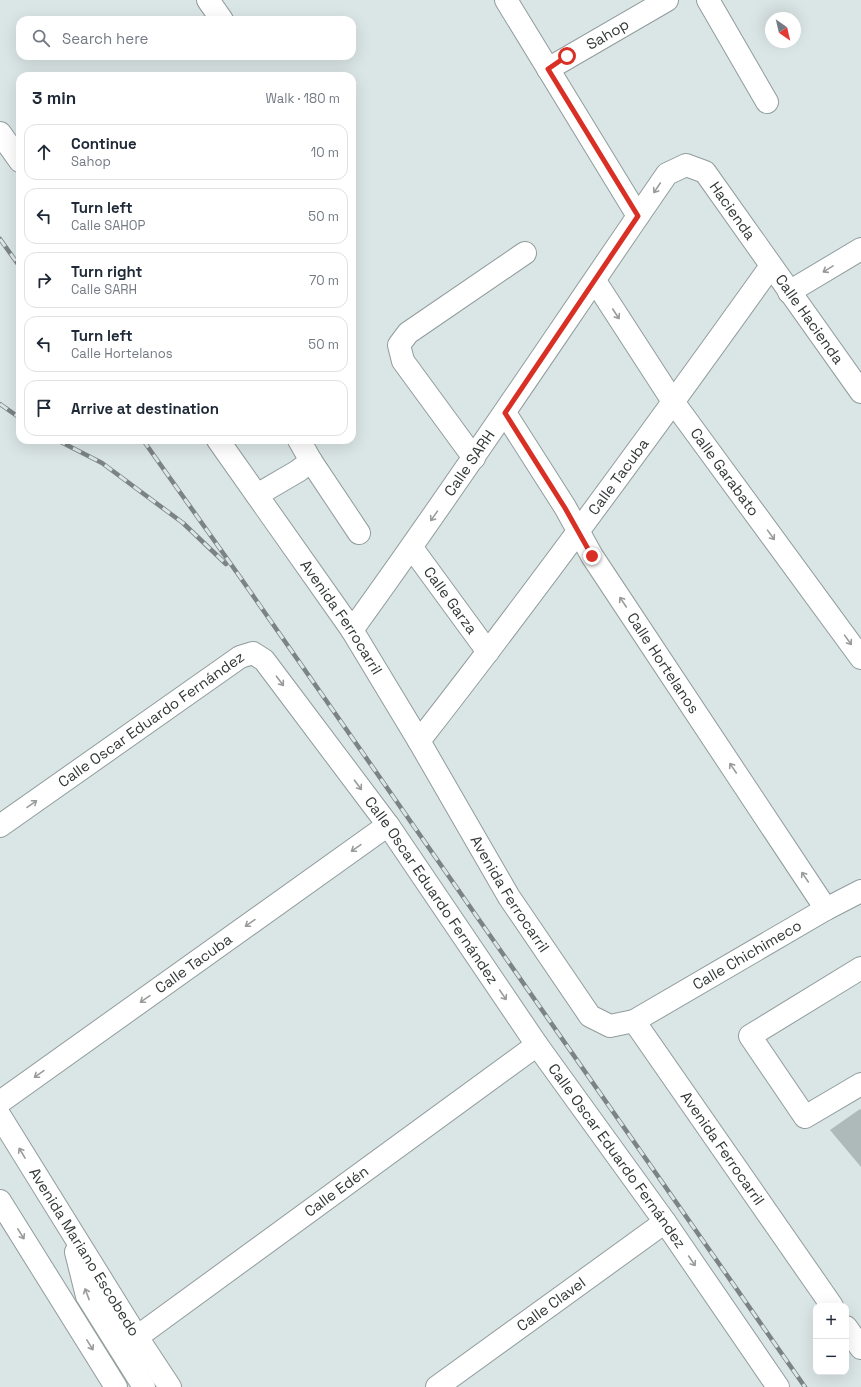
<!DOCTYPE html>
<html lang="en">
<head>
<meta charset="utf-8">
<style>
  :root { --surface:#fff; --page:#f6f6f7; --text:#1f2937; --muted:#747a83; --line:#e0e1e3 }
  body { margin:0; font-family:"Space Grotesk",sans-serif; background:var(--page); color:var(--text) }
  .controls { position:absolute; right:12px; bottom:12px; display:grid; overflow:hidden; border-radius:8px; box-shadow:0 4px 16px #0002 }
  .controls button { width:36px; height:36px; display:grid; place-items:center; padding:0; border:0; border-bottom:1px solid var(--line); background:var(--surface); color:var(--text); font:20px sans-serif }
  .compass { position:absolute; left:765px; top:12px; width:36px; height:36px; border-radius:50%; background:var(--surface); box-shadow:0 4px 16px #0002; rotate:146deg }
  .stop { position:absolute; width:12px; height:12px; margin:-9px; border:3px solid #d93025; border-radius:50%; background:#fff }
  .stop.end { background:#d93025; border-color:#fff; box-shadow:0 1px 4px #0008 }
  .list { margin:0; padding:0; list-style:none }
  h2 { display:flex; justify-content:space-between; align-items:center; height:52px; margin:0; padding:0 16px; font-size:17px }
  h2 small { font-size:13px; font-weight:400; color:var(--muted) }
  .list li { display:grid; grid-template-columns:26px 1fr auto; gap:12px; align-items:center; box-sizing:border-box; height:56px; margin:0 8px 8px; padding:0 8px; border:1px solid var(--line); border-radius:12px }
  .list b { display:block; font-size:15px; white-space:nowrap }
  .list p { margin:0; font-size:13px; white-space:nowrap; color:var(--muted) }
  .list em { font-size:13px; font-style:normal; color:var(--muted) }
  .icon { flex:none; width:22px; height:22px; fill:none; stroke:currentColor; stroke-width:2; stroke-linecap:round; stroke-linejoin:round }
  .map { position:relative; flex:none; width:861px; height:1387px; overflow:hidden }
  .search { position:absolute; background:var(--surface); box-shadow:0 4px 16px #0002; left:16px; top:16px; width:340px; height:44px; display:flex; align-items:center; gap:10px; box-sizing:border-box; padding:0 14px; border-radius:12px; color:var(--muted); font-size:15px }
  .panel { position:absolute; background:var(--surface); box-shadow:0 4px 16px #0002; left:16px; top:72px; width:340px; height:372px; border-radius:12px }
  .map>svg:first-child { display:block }
</style>
</head>
<body>
<div class="map">
<svg width="861" height="1387" viewBox="0 0 861 1387">
  <rect width="100%" height="100%" fill="#dae5e5"/>
  <!-- building -->
  <path fill="#aeb9b9" d="M 860,1109 L 861,1110 L 861,1167 L 830,1130 Z"/>
  <g fill="none" stroke-linecap="round" stroke-linejoin="round">
    <!-- minor casing -->
    <g stroke="#919c9c" stroke-width="24">
      <g id="minor">
        <path d="M 208,0 L 222,20"/>
        <path d="M 506,0 L 638,216"/>
        <path d="M 708,0 L 767,102"/>
        <path id="s1" d="M 548,69 L 667,0"/>
        <path d="M 0,133 L 20,161"/>
        <path id="s2" d="M 595,281 L 674,403 L 861,658"/>
        <path d="M 789,292 L 861,249"/>
        <path id="s3" d="M 505,413 L 565,507 L 592,556 L 826,909"/>
        <path id="s4" d="M 218,440 L 352,630 L 419,741 L 509,897 L 590,1016 L 610,1026 L 634,1021 L 826,909 L 861,891"/>
        <path d="M 474,458 L 403,361 L 399,345 L 408,333 L 525,253"/>
        <path d="M 311,461 L 359,533"/>
        <path d="M 257,495 L 298,471 L 311,461 L 299,440"/>
        <path id="s5" d="M 412,548 L 488,652"/>
        <path id="s6" d="M 352,630 C 461,480 562,326 667,174 L 686,165 L 705,172 L 861,392"/>
        <path id="s7" d="M 419,741 C 540,586 656,427 771,266"/>
        <path id="s8" d="M 0,826 L 240,657 L 253,653 L 264,660 L 388,825 L 537,1045 L 665,1222 L 778,1387"/>
        <path d="M 861,968 L 750,1036 L 805,1117 L 861,1084"/>
        <path id="s9" d="M 634,1021 L 832,1306"/>
        <path id="s10" d="M 0,1102 L 388,825"/>
        <path d="M 846,1327 L 861,1348"/>
        <path id="s11" d="M 137,1337 L 537,1045"/>
        <path id="s12" d="M 437,1387 L 665,1222"/>
      </g>
    </g>
    <!-- major casing -->
    <g stroke="#919c9c" stroke-width="24">
      <g id="major">
        <path id="s13" d="M 0,1116 L 137,1337 L 170,1387"/>
        <path d="M 0,1201 L 116,1387"/>
        <path d="M 76,1252 L 87,1296 L 144,1387"/>
      </g>
    </g>
    <!-- minor -->
    <use href="#minor" stroke="#fff" stroke-width="22"/>
    <!-- major -->
    <use href="#major" stroke="#fff" stroke-width="22"/>
    <!-- rail casing -->
    <g stroke="#7c8383" stroke-width="4.5">
      <g id="rail">
        <path d="M 0,239 L 20,267"/>
        <path d="M 0,404 L 20,418"/>
        <path d="M 57,440 L 102,463 L 183,523 L 226,564"/>
        <path d="M 143,440 L 240,577 L 805,1387"/>
      </g>
    </g>
    <!-- rail -->
    <use href="#rail" stroke="#dae5e5" stroke-width="3" stroke-dasharray="9" stroke-linecap="butt"/>
  </g>
  <!-- one-way arrows -->
  <defs><path id="oneway-shaft" d="M-6 0H5M1.5-3L5.5 0L1.5 3" fill="none" stroke-width="1.6" stroke-linecap="round" stroke-linejoin="round"/></defs>
  <g stroke="#999b9b">
    <use href="#oneway-shaft" transform="translate(657 188) rotate(124)"/>
    <use href="#oneway-shaft" transform="translate(828 269) rotate(149)"/>
    <use href="#oneway-shaft" transform="translate(616 314) rotate(57)"/>
    <use href="#oneway-shaft" transform="translate(434 516) rotate(125)"/>
    <use href="#oneway-shaft" transform="translate(771 535) rotate(54)"/>
    <use href="#oneway-shaft" transform="translate(623 602) rotate(-124)"/>
    <use href="#oneway-shaft" transform="translate(848 640) rotate(54)"/>
    <use href="#oneway-shaft" transform="translate(280 681) rotate(53)"/>
    <use href="#oneway-shaft" transform="translate(733 768) rotate(-124)"/>
    <use href="#oneway-shaft" transform="translate(358 785) rotate(53)"/>
    <use href="#oneway-shaft" transform="translate(32 804) rotate(-35)"/>
    <use href="#oneway-shaft" transform="translate(356 848) rotate(145)"/>
    <use href="#oneway-shaft" transform="translate(805 877) rotate(-124)"/>
    <use href="#oneway-shaft" transform="translate(250 923) rotate(145)"/>
    <use href="#oneway-shaft" transform="translate(503 995) rotate(56)"/>
    <use href="#oneway-shaft" transform="translate(145 999) rotate(145)"/>
    <use href="#oneway-shaft" transform="translate(39 1074) rotate(145)"/>
    <use href="#oneway-shaft" transform="translate(22 1153) rotate(-121)"/>
    <use href="#oneway-shaft" transform="translate(21 1234) rotate(58)"/>
    <use href="#oneway-shaft" transform="translate(692 1261) rotate(56)"/>
    <use href="#oneway-shaft" transform="translate(87 1294) rotate(-111)"/>
    <use href="#oneway-shaft" transform="translate(90 1345) rotate(58)"/>
  </g>
  <g fill="none" stroke-linecap="round" stroke-linejoin="round">
    <!-- route -->
    <path stroke="#d93025" stroke-width="5" d="M 567,56 L 548,69 L 638,216 L 505,413 L 565,508 L 592,556"/>
  </g>
  <g text-anchor="middle" stroke-width="3" stroke-linejoin="round" paint-order="stroke">
    <!-- street labels -->
    <g font-size="15" fill="#333737" stroke="#dae5e5">
      <text dy="5" stroke="none"><textPath href="#s1" startOffset="69">Sahop</textPath></text>
      <text dy="5" stroke="none"><textPath href="#s6" startOffset="643">Hacienda</textPath></text>
      <text dy="5" stroke="none"><textPath href="#s6" startOffset="776">Calle Hacienda</textPath></text>
      <text dy="5" stroke="none"><textPath href="#s6" startOffset="204">Calle SARH</textPath></text>
      <text dy="5" stroke="none"><textPath href="#s2" startOffset="231">Calle Garabato</textPath></text>
      <text dy="5" stroke="none"><textPath href="#s7" startOffset="331">Calle Tacuba</textPath></text>
      <text dy="5" stroke="none"><textPath href="#s5" startOffset="65">Calle Garza</textPath></text>
      <text dy="5" stroke="none"><textPath href="#s4" startOffset="216">Avenida Ferrocarril</textPath></text>
      <text dy="5" stroke="none"><textPath href="#s3" startOffset="296">Calle Hortelanos</textPath></text>
      <text dy="5" stroke="none"><textPath href="#s8" startOffset="185">Calle Oscar Eduardo Fernández</textPath></text>
      <text dy="5" stroke="none"><textPath href="#s8" startOffset="605">Calle Oscar Eduardo Fernández</textPath></text>
      <text dy="5" stroke="none"><textPath href="#s4" startOffset="540">Avenida Ferrocarril</textPath></text>
      <text dy="5" stroke="none"><textPath href="#s4" startOffset="864">Calle Chichimeco</textPath></text>
      <text dy="5" stroke="none"><textPath href="#s10" startOffset="238">Calle Tacuba</textPath></text>
      <text dy="5" stroke="none"><textPath href="#s9" startOffset="155">Avenida Ferrocarril</textPath></text>
      <text dy="5" stroke="none"><textPath href="#s8" startOffset="929">Calle Oscar Eduardo Fernández</textPath></text>
      <text dy="5" stroke="none"><textPath href="#s11" startOffset="247">Calle Edén</textPath></text>
      <text dy="5" stroke="none"><textPath href="#s13" startOffset="160">Avenida Mariano Escobedo</textPath></text>
      <text dy="5" stroke="none"><textPath href="#s12" startOffset="141">Calle Clavel</textPath></text>
    </g>
  </g>
</svg>
<div class="controls">
<button>+</button>
<button>−</button>
</div>
<svg class="compass" viewBox="-18 -18 36 36"><path d="M0-13l5 13h-10z" fill="#e53935"/><path d="M0 13l5-13h-10z" fill="#747a83"/></svg>
<div class="stop" style="left:567px;top:56px"></div>
<div class="stop end" style="left:592px;top:556px"></div>
<div class="search"><svg class="icon" aria-label="search" viewBox="0 0 24 24"><circle cx="10" cy="10" r="6"/><path d="M15 15l6 6"/></svg>Search here</div>
<section class="panel">
<h2>3 min<small>Walk · 180 m</small></h2>
<ul class="list">
<li><svg class="icon" aria-label="ahead" viewBox="0 0 24 24"><path d="M12 20V5M6 11l6-6 6 6"/></svg><div><b>Continue</b><p>Sahop</p></div><em>10 m</em></li>
<li><svg class="icon" aria-label="left" viewBox="0 0 24 24"><path d="M17 20v-9H6M10 6l-5 5 5 5"/></svg><div><b>Turn left</b><p>Calle SAHOP</p></div><em>50 m</em></li>
<li><svg class="icon" aria-label="right" viewBox="0 0 24 24"><path d="M7 20v-9h11M14 6l5 5-5 5"/></svg><div><b>Turn right</b><p>Calle SARH</p></div><em>70 m</em></li>
<li><svg class="icon" aria-label="left" viewBox="0 0 24 24"><path d="M17 20v-9H6M10 6l-5 5 5 5"/></svg><div><b>Turn left</b><p>Calle Hortelanos</p></div><em>50 m</em></li>
<li><svg class="icon" aria-label="arrive" viewBox="0 0 24 24"><path d="M6 21V4h12l-3 4 3 4H6"/></svg><div><b>Arrive at destination</b></div></li>
</ul>
</section>
</div>
</body>
</html>
